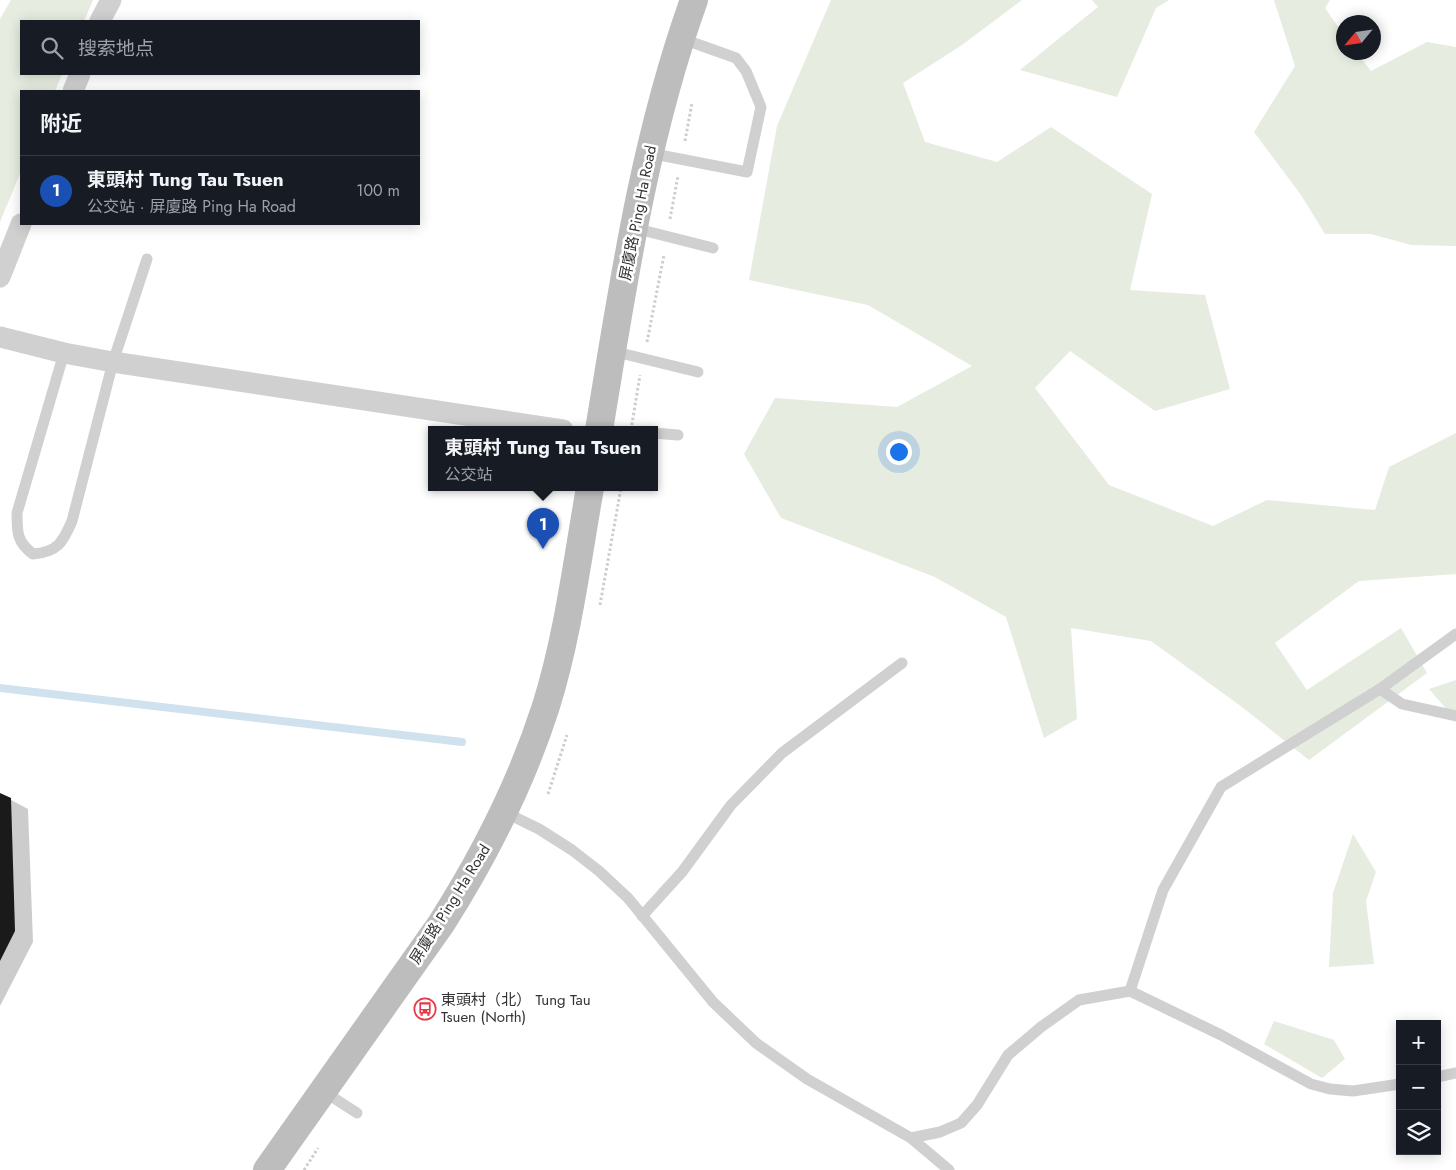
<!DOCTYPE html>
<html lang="zh">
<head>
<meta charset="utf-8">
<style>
  :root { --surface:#171b24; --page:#20242c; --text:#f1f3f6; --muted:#9ea1a6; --line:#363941; --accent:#e63946 }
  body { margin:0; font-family:Jost,"Noto Sans SC",sans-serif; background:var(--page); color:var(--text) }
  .controls { position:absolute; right:15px; bottom:15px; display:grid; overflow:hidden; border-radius:0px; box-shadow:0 2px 12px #0003 }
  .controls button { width:45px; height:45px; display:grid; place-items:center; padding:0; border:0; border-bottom:1px solid var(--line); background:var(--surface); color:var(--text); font:25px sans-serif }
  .compass { position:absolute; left:1336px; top:15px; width:45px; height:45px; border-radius:50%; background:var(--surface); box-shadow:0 2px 12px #0003; rotate:241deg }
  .you { position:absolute; left:898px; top:451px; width:18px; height:18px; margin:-12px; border:4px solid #fff; border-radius:50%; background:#1a73e8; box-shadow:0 0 0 8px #1a73e833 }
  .badge { display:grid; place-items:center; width:32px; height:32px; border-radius:50%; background:var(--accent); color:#fff; font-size:16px; font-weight:700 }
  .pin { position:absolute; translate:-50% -41px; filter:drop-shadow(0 1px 2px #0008) }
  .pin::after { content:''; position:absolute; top:26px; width:18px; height:15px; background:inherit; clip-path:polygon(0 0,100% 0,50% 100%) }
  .popup { position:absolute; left:428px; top:426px; width:230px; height:65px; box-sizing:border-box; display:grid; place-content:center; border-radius:0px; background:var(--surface); filter:drop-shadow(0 1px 4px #0005); font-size:16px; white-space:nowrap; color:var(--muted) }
  .popup b { font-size:19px; color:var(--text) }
  .popup::after { content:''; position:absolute; left:50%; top:100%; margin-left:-10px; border:10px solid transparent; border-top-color:var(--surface) }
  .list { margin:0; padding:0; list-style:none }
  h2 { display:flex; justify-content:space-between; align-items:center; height:65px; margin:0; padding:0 20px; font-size:21px }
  h2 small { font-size:16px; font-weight:400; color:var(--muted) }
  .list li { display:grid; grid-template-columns:32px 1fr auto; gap:15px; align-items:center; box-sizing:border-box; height:70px; padding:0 20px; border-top:1px solid var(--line) }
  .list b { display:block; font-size:19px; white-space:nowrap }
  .list p { margin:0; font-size:16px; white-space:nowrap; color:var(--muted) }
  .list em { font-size:16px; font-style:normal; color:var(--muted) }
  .icon { flex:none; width:28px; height:28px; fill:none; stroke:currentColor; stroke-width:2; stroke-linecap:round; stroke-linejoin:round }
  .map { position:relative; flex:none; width:1456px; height:1170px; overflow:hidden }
  .search { position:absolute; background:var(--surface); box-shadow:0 2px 12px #0003; left:20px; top:20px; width:400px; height:55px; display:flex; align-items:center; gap:12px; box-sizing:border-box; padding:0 18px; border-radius:0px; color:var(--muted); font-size:19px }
  .panel { position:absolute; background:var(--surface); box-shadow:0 2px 12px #0003; left:20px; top:90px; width:400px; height:135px; border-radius:0px }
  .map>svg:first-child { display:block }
</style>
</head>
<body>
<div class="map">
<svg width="1456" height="1170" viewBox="0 0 1456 1170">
  <rect width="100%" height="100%" fill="#fff"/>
  <!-- green -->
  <g fill="#e6ecdf">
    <path d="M 11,0 L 93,0 L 84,21 L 21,21 L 21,74 L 62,74 L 55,91 L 21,91 L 21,171 L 0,222 L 0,19 Z"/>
    <path d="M 831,0 L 1022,0 L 962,45 L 903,83 L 925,142 L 997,162 L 1051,127 L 1152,194 L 1130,290 L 1205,295 L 1230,389 L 1155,411 L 1070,351 L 1035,388 L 1109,485 L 1213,526 L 1267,500 L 1375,510 L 1389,467 L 1456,433 L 1456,574 L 1359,581 L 1275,643 L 1307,690 L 1401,628 L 1427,673 L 1309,760 L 1242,707 L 1151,641 L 1071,628 L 1077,719 L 1044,738 L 1006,617 L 935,577 L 781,518 L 744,454 L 775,398 L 897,407 L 972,366 L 868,305 L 749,280 L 777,126 Z"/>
    <path d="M 1092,0 L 1169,0 L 1156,8 L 1117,97 L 1020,70 L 1098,7 Z"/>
    <path d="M 1274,0 L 1330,0 L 1325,8 L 1343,34 L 1344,52 L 1357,53 L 1371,71 L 1427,42 L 1456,47 L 1456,246 L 1411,245 L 1371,234 L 1325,234 L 1301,195 L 1254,132 L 1295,66 Z"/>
    <path d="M 1456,680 L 1456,720 L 1429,689 Z"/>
    <path d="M 1353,834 L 1376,872 L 1366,901 L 1374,964 L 1329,967 L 1333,893 Z"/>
    <path d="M 1274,1021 L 1334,1040 L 1345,1059 L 1322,1078 L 1264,1044 Z"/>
  </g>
  <!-- shadow -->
  <path fill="#0003" d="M 0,794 L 28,809 L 33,942 L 0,1006 Z"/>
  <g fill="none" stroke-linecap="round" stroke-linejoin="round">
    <!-- stream -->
    <path stroke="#cfe2ee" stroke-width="8" d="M 0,688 L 462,742"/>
  </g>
  <!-- building -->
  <path fill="#1a1a1a" d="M 0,793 L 11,798 L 15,931 L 0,961 Z"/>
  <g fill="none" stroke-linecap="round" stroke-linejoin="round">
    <!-- path -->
    <g stroke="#cdcdcd" stroke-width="3" stroke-dasharray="2.5 2.5" stroke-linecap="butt">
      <path d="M 685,141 L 692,103"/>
      <path d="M 670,219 L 678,176"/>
      <path d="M 647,342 L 664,255"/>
      <path d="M 631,430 L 640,375"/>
      <path d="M 600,605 L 621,488"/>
      <path d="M 548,794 L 567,735"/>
      <path d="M 304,1170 L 318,1148"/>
    </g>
    <!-- lane -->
    <g stroke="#d0d0d0" stroke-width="11">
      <path d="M 649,153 L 747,172 L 761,107 L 746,71 L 736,58 L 680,38"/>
      <path d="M 634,228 L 713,248"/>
      <path d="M 612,351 L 698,372"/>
      <path d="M 64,353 L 17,513 C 17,533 17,542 33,554 C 58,552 63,542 72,521 L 113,362 L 147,259"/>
      <path d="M 654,433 L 678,435"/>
      <path d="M 1380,689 L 1402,704 L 1456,716"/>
      <path d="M 504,812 L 539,829 L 572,850 L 599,871 L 628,898 L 713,1002 L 756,1043 L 807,1079 L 911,1138 L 949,1170"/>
      <path d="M 642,916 L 682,872 L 731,805 L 782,753 L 902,663"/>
      <path d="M 1130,991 L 1163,890 L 1221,787 L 1380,689 L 1456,634"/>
      <path d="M 1437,1077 L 1456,1073"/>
      <path d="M 323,1091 L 357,1113"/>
      <path d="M 911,1138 L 940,1132 L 961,1123 L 977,1105 L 1008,1055 L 1041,1027 L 1079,1000 L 1130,991 L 1221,1035 L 1311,1084 L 1330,1089 L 1353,1091 L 1400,1084"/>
    </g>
    <!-- street -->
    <g stroke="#d0d0d0" stroke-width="21">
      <path d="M 100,21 L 111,0"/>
      <path d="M 73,91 L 80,74"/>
      <path d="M 0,277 L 21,224"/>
      <path d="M 0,337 L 64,353 L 113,362 L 563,430"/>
    </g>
    <!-- secondary -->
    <g stroke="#bdbdbd" stroke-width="28">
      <path d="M 599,430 C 623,285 644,139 694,0"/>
      <path d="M 267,1170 L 441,924 C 485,855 521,784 546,706 C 568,636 577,561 590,488"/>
    </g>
  </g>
  <!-- icons -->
  <defs>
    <g id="bus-ring" transform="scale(1.125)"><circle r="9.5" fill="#fff" stroke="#e63946" stroke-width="1.5"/><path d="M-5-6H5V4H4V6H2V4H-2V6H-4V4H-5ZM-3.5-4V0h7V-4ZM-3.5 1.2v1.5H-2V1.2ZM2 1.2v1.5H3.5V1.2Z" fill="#e63946"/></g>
  </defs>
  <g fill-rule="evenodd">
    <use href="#bus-ring" x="425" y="1009"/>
  </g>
  <g text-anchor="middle" stroke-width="5" stroke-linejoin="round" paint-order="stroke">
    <!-- street labels -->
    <g font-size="15" fill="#333" stroke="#fff">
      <text transform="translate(638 213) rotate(-79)" y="5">屏廈路 Ping Ha Road</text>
      <text transform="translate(450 904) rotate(-58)" y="5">屏廈路 Ping Ha Road</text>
    </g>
    <!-- poi labels -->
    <g font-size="15" fill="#333" stroke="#fff" text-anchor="start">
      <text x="441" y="1005">東頭村（北） Tung Tau<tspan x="441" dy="17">Tsuen (North)</tspan></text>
    </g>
  </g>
</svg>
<div class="controls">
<button>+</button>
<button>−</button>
<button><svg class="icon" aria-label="layers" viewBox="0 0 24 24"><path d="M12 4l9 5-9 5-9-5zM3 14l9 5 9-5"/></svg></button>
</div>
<svg class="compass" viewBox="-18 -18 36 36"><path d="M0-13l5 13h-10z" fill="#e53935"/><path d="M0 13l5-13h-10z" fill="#9ea1a6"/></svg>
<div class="you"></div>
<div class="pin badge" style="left:543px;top:549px;background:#1a4fb4">1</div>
<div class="popup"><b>東頭村 Tung Tau Tsuen</b>公交站</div>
<div class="search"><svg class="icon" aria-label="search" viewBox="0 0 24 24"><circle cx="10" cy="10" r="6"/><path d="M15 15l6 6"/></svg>搜索地点</div>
<section class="panel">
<h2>附近<small></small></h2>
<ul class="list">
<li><span class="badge" style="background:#1a4fb4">1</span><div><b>東頭村 Tung Tau Tsuen</b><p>公交站 · 屏廈路 Ping Ha Road</p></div><em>100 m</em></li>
</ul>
</section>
</div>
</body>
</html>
